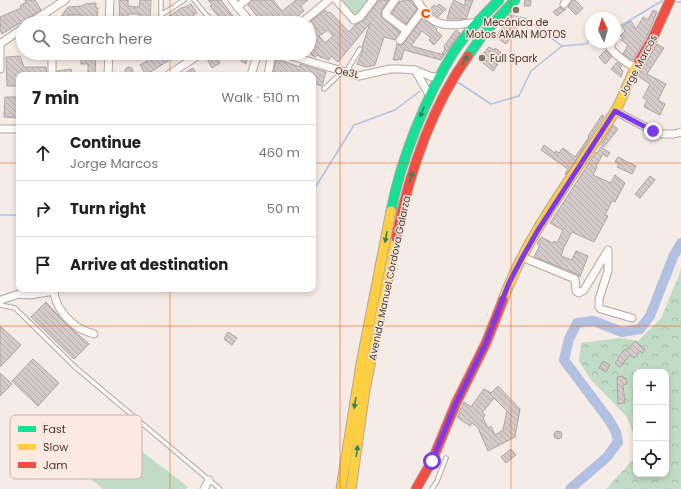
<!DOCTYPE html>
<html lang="en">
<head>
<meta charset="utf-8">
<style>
  :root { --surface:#fff; --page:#f6f6f6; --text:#202124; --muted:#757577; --line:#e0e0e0 }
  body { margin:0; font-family:Poppins,sans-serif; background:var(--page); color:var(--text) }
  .controls { position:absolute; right:12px; bottom:12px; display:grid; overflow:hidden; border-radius:8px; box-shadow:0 2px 6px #0003 }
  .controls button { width:36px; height:36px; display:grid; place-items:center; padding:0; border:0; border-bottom:1px solid var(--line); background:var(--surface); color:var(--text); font:20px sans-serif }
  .compass { position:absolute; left:585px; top:12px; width:36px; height:36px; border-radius:50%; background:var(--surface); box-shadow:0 2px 6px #0003; rotate:355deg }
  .stop { position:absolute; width:12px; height:12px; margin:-9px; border:3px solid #7c3aed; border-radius:50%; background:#fff }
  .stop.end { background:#7c3aed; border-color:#fff; box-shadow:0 1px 4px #0008 }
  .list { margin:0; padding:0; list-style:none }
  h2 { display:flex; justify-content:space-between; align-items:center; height:52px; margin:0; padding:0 16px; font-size:17px }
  h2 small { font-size:13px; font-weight:400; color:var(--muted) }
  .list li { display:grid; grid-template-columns:26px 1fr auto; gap:12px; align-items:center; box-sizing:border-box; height:56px; padding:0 16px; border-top:1px solid var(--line) }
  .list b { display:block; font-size:15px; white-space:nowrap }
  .list p { margin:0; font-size:13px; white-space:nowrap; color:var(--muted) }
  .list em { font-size:13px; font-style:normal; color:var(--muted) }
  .icon { flex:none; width:22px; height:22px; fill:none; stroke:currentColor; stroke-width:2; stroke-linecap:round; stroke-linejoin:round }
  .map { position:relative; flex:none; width:681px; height:489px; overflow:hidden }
  .search { position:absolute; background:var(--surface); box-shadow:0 2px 6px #0003; left:16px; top:16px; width:300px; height:44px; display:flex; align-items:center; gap:10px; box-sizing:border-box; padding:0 14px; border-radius:22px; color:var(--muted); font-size:15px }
  .panel { position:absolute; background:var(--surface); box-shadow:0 2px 6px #0003; left:16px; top:72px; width:300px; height:220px; border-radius:8px }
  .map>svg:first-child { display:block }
</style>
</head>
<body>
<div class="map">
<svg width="681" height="489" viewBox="0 0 681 489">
  <defs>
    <pattern id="forest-crowns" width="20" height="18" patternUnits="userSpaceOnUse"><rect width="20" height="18" fill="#c1dcc6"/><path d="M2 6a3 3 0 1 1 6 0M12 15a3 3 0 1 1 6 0" fill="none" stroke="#a7bdab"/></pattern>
    <pattern id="building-back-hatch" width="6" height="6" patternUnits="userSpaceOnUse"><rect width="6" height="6" fill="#d4caca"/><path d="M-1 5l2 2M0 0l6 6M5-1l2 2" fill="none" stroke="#b7aeae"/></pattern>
  </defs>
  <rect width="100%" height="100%" fill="#f6ece7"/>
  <!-- green -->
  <g fill="#c1dcc6">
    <path d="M 339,0 L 369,0 L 357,16 L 351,15 Z"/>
    <path d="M 122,436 L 188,487 L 186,489 L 103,489 L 92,480 L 96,476 L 93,473 Z"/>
  </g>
  <!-- forest -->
  <path fill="url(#forest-crowns)" d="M 681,268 L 681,489 L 606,489 L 636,456 L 636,474 L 666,474 L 666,372 L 636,372 L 636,440 L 627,417 L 591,380 L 579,361 L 581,343 L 620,338 L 638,341 L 661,318 L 678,278 Z"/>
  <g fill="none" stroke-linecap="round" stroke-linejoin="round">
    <!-- stream -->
    <g stroke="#b2c0e1" stroke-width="1.5">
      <path d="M 675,2 L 681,2"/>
      <path d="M 508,15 L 525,18 L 562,46"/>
      <path d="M 615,29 L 662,1"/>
      <path d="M 457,83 L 459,83 L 491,104 L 519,96 L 531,71 L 557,50 L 562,46 L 586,44 L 591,38"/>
      <path d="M 313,191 L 354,125 L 395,110 L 420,91"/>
      <path d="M 0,215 L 19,215"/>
    </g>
    <!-- river -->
    <path stroke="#b2c0e1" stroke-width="10" d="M 570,489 L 607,457 L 618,442 L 616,432 L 609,420 L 564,360 L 569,339 L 577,323 L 594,321 L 622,332 L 640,329 L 650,316 L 673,257 L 681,243"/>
  </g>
  <!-- building -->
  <g fill="url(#building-back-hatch)" stroke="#aea4a3" fill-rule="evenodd">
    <path d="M 25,0 L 35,0 L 41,10 L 27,19 L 25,23 L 18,24 L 2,34 L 0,30 L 0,17 L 21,8 L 20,6 L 26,2 Z"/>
    <path d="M 119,0 L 128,0 L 128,6 L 139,7 L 140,0 L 151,0 L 150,22 L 139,20 L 139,14 L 128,14 L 128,22 L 120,23 Z"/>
    <path d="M 208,0 L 221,0 L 238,23 L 224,23 L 210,6 L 212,5 Z"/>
    <path d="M 252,0 L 273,0 L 282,11 L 296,0 L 308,0 L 301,6 L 304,11 L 289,23 L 283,23 L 281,20 L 277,23 L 256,23 L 254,18 L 257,16 L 248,5 Z"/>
    <path d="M 379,0 L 389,0 L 382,9 L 381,17 L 400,32 L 395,40 L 384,37 L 375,65 L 366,67 L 357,64 L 363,50 L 362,47 L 370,23 L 338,62 L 331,56 L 329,60 L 321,57 L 321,58 L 318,55 L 315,57 L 309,53 L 309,34 L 316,29 L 311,21 L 325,10 L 328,13 L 330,12 L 349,32 L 355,25 L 364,20 ZM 328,30 L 333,36 L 325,43 L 319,36 Z"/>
    <path d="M 403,0 L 411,0 L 417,9 L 406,24 L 392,13 L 400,1 L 402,2 Z"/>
    <path d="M 454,0 L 465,6 L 465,0 L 473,0 L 466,19 L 447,19 L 450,8 Z"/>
    <path d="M 525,0 L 531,0 L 530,6 L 524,6 Z"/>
    <path d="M 572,0 L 575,0 L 583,8 L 576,15 L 568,7 Z"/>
    <path d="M 96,3 L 96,8 L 98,8 L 96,22 L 84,23 L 84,21 L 82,21 L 82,15 L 68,15 L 69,23 L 61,23 L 60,18 L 68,7 L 82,6 L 85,4 Z"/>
    <path d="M 191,4 L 197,13 L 191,17 L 180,23 L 158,23 L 183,7 L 183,8 Z"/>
    <path d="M 439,4 L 446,9 L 438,17 L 429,10 L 434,5 L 437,7 Z"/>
    <path d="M 560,7 L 563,9 L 566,9 L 557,16 L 553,12 Z"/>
    <path d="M 653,10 L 657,12 L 646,38 L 632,60 L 623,54 L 628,45 L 621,40 L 623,38 L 620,36 L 625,31 L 622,26 L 631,21 L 636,29 L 643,17 L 648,20 Z"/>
    <path d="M 510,16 L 521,24 L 506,44 L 496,37 Z"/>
    <path d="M 423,18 L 437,29 L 436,30 L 442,36 L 434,45 L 429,40 L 431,38 L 422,31 L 411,46 L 444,55 L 441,60 L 404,50 L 401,60 L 398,59 L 398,60 L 393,60 L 397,44 L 402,45 L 404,43 Z"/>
    <path d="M 456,30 L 460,33 L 444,55 L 442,53 L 445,49 L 444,46 Z"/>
    <path d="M 657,44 L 664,48 L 647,74 L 666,84 L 658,100 L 665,104 L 660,115 L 644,107 L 647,100 L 643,98 L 650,84 L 638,76 Z"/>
    <path d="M 489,47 L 494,50 L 495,48 L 501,52 L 494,61 L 498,64 L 493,71 L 478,59 Z"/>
    <path d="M 606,50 L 612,57 L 605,64 L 599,57 Z"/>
    <path d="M 81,53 L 96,53 L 95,75 L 88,75 L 88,64 L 81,64 Z"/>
    <path d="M 142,53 L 180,53 L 146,75 L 140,65 L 147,61 Z"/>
    <path d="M 228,53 L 248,53 L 246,64 L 241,61 L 241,59 L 227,59 Z"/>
    <path d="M 215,54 L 220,63 L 212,68 L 207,59 Z"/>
    <path d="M 20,56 L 24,67 L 46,67 L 47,75 L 19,74 L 19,86 L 7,86 L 6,57 Z"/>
    <path d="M 276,59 L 300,67 L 300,64 L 326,72 L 322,86 L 313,83 L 313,75 L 273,75 Z"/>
    <path d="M 617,62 L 622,66 L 620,68 L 623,71 L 621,77 L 611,69 Z"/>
    <circle cx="129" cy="71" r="4"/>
    <path d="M 193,68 L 197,75 L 188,75 L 186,72 Z"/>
    <path d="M 71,69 L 72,75 L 57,75 L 57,71 Z"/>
    <path d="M 5,97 L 19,97 L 19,118 L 4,117 Z"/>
    <path d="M 602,115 L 604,116 L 566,175 L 565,174 L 568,169 L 541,150 L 544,145 L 555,153 L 556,151 L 559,153 L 563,148 L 575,157 L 589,137 L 588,136 Z"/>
    <path d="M 613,125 L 618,129 L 604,147 L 601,145 Z"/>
    <path d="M 601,147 L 610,153 L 607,157 L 603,154 L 596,166 L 597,167 L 593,175 L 611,183 L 615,175 L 625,183 L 615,202 L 612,201 L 605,215 L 608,216 L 594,242 L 572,232 L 564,247 L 561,256 L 572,260 L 576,251 L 588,256 L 580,277 L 577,274 L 534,257 L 540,245 L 537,244 L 541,237 L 553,243 L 554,241 L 557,243 L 563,230 L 550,223 L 596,152 L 597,153 Z"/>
    <path d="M 618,157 L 636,166 L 632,174 L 617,167 L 619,164 L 615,162 Z"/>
    <path d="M 650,176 L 655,180 L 640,198 L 635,194 Z"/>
    <path d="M 46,302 L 65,323 L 89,344 L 74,359 L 31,317 Z"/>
    <path d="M 0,326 L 21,345 L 0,367 Z"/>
    <path d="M 228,332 L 237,338 L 232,345 L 224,339 Z"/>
    <path d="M 635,341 L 645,349 L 642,353 L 640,351 L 634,358 L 630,355 L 620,367 L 615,363 L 623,351 L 629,348 Z"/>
    <path d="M 33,359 L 59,383 L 38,406 L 12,381 Z"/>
    <path d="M 603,361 L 610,365 L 606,372 L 599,368 Z"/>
    <path d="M 0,373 L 12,384 L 0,396 Z"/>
    <path d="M 623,376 L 623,378 L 626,378 L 627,384 L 623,385 L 625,403 L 618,404 L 617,377 Z"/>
    <path d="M 498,386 L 520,409 L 515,437 L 488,451 L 478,428 L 472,423 L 470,426 L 457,417 L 464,402 L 471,407 L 484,389 L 491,393 ZM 494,398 L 507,411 L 503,430 L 495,435 L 491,426 L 488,428 L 483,418 L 485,415 L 482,413 Z"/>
    <circle cx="558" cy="435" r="4"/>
    <path d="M 511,449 L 516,455 L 506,463 L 501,457 Z"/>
  </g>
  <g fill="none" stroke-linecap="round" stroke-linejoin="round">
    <!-- lane casing -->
    <g stroke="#b1a7a3" stroke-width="5.5">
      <g id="lane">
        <path d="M 161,0 L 161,15 L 184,0"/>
        <path d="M 194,0 L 213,23"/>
        <path d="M 197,23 L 208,16"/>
        <path d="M 346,72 L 360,49"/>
        <path d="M 324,89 L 342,72"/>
        <path d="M 0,305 L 15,308 L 75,367 L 220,489"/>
        <path d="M 432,489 L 437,481 L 446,458"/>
      </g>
    </g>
    <!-- street casing -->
    <g stroke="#b1a7a3" stroke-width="9">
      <g id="street">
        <path d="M 232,0 L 251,23"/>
        <path d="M 336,0 L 354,20 L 360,17 L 373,0"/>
        <path d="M 395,0 L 386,12 L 386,15 L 407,31 L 423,9"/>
        <path d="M 417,0 C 421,6 425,14 430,18 C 443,29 462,24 477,22"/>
        <path d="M 564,4 L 567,0"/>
        <path d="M 237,7 L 246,0"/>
        <path d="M 37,20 L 46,18 L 51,23"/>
        <path d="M 30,23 L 65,0"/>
        <path d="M 109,23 L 110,0"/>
        <path d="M 301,23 L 329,0"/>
        <path d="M 400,40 L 407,31"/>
        <path d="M 0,44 L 23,28"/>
        <path d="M 612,44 L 610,48 C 617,56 625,62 635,68"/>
        <path d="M 281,53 L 359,76 L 390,69 L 401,69 L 415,70 L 432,77 L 440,76"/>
        <path d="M 0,69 L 0,43"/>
        <path d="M 415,70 L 430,96"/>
        <path d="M 52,75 L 52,53"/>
        <path d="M 108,75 L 109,53"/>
        <path d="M 168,75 L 202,53"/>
        <path d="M 251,75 L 258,53"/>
        <path d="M 268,75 L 272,53"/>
        <path d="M 615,111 L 653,131 L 662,134 L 674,134 L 681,132"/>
        <path d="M 0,129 L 19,129"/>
        <path d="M 522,257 L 575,279 L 576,291 L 579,293 L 584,290 L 608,250 L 608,271 L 599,299 L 599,307 L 601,309 L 632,318"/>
        <path d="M 0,302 L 1,300 L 19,294 L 30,295 L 54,291 C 55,305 65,318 76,326 C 81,330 88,332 94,334"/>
        <path d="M 204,489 L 209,480"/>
      </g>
    </g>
    <!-- fast casing -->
    <g stroke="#b1a7a3" stroke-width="11">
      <g id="fast">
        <path d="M 468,56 L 484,33 L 515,0"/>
        <path d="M 391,211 C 401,159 425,99 453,53 C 466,33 483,16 499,0"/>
      </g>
    </g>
    <!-- slow casing -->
    <g stroke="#b1a7a3" stroke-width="11">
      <g id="slow">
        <path d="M 503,300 C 528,232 575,174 614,113 C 624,97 629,78 639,61"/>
        <path d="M 341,489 L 361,364 L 391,211"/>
        <path d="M 351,489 L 365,390 L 396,238"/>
      </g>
    </g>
    <!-- jam casing -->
    <g stroke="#b1a7a3" stroke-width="11">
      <g id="jam">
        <path d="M 639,61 L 651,42 L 670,0"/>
        <path d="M 396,238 C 409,174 430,109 468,56"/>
        <path d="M 416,489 L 432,461 L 456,403 L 486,343 L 503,300"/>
      </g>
    </g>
    <!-- lane -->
    <use href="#lane" stroke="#fefcfb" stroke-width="3.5"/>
    <!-- street -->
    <use href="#street" stroke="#fefcfb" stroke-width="7"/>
    <!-- fast -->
    <use href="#fast" stroke="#16e098" stroke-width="9"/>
    <!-- slow -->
    <use href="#slow" stroke="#ffcf43" stroke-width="9"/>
    <!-- jam -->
    <use href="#jam" stroke="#f24e42" stroke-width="9"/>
  </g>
  <!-- one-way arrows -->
  <defs><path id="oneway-solid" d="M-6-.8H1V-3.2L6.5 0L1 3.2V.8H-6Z"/></defs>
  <g fill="#2f8360">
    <use href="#oneway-solid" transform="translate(465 60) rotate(-57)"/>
    <use href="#oneway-solid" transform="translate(422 112) rotate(112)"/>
    <use href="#oneway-solid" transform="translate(411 177) rotate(-72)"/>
    <use href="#oneway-solid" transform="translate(386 237) rotate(101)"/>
    <use href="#oneway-solid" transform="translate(355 403) rotate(99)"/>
    <use href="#oneway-solid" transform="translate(357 451) rotate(-82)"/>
  </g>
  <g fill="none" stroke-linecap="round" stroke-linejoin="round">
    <!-- route -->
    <path stroke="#7c3aed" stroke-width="5" d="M 432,461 L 456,403 L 486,343 L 509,283 L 522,258 L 538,230 L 615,111 L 653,131"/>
  </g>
  <!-- grid -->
  <path fill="none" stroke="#e8590c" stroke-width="1" stroke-opacity="0.55" d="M 170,0 L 170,23M 340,0 L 340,489M 511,0 L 511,489M 170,53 L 170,75M 0,163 L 19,163M 313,163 L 681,163M 170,289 L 170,489M 0,326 L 681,326"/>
  <!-- markers -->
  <g fill="#827671" stroke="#fce9e1" stroke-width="1.5">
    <circle cx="516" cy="10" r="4"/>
    <circle cx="482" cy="58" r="4"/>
  </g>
  <g text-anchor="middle" stroke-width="3" stroke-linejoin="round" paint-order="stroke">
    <!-- poi labels -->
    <g font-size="10" fill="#433732" stroke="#fce9e1">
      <text x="516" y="26">Mecánica de<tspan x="516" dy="12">Motos AMAN MOTOS</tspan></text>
      <text x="490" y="62" text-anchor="start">Full Spark</text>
    </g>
    <!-- street labels -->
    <g font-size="10" fill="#433732" stroke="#fce9e1">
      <text transform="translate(638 65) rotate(-62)" y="4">Jorge Marcos</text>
      <text transform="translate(347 72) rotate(11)" y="4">Oe3L</text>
      <text transform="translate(389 278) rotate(-78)" y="4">Avenida Manuel Córdova Galarza</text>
    </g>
  </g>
  <!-- legend -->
  <rect x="10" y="415" width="132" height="64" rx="6" fill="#fce9e1" stroke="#c4b4ac" stroke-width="1"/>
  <rect x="18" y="426" width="18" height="6" fill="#16e098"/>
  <rect x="18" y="444" width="18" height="6" fill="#ffcf43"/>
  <rect x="18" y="462" width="18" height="6" fill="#f24e42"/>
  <g font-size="11" fill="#433732">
    <text x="43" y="433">Fast</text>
    <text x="43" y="451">Slow</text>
    <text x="43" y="469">Jam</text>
  </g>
  <g font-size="13" text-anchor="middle" font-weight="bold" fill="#e8590c" stroke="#fce9e1" stroke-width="3" stroke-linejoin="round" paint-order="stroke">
    <text x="426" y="18">C</text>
  </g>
</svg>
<div class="controls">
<button>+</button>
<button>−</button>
<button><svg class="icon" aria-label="locate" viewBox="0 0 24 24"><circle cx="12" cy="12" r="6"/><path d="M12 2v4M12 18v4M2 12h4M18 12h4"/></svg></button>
</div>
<svg class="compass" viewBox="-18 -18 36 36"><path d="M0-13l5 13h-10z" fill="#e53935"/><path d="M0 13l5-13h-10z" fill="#757577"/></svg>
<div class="stop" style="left:432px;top:461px"></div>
<div class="stop end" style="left:653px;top:131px"></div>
<div class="search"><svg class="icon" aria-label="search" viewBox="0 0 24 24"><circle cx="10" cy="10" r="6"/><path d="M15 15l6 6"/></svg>Search here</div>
<section class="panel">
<h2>7 min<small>Walk · 510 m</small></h2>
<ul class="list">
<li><svg class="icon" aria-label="ahead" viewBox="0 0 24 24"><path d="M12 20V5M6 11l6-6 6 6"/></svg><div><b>Continue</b><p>Jorge Marcos</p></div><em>460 m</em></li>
<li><svg class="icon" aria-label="right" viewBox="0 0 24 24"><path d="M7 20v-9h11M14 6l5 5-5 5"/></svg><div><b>Turn right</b></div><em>50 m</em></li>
<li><svg class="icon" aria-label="arrive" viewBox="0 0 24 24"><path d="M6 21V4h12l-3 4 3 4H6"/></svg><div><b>Arrive at destination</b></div></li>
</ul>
</section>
</div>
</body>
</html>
